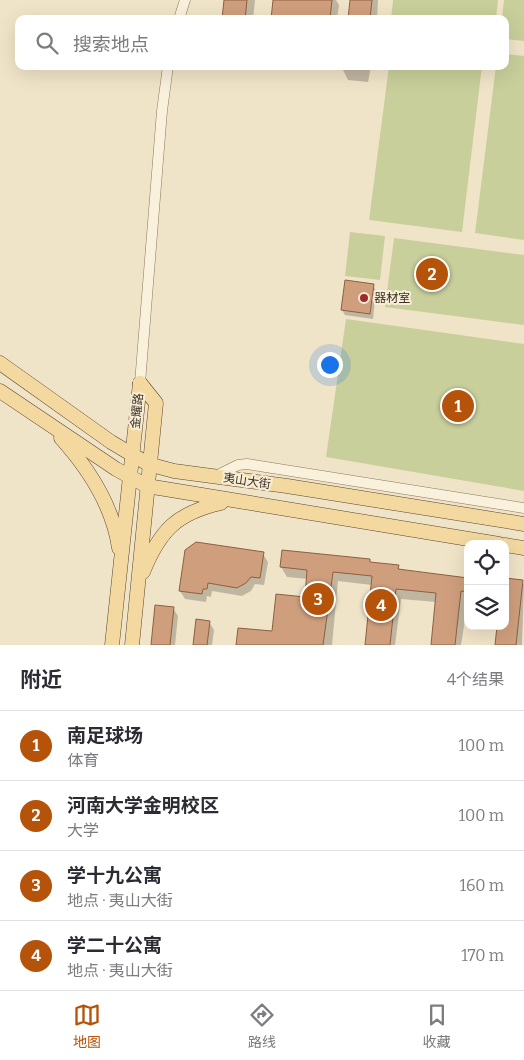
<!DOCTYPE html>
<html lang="zh">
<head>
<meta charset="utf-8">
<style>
  :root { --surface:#fff; --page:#f7f7f7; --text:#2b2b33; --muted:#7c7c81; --line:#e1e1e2; --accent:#b45309 }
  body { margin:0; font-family:Bitter,"Noto Sans SC",serif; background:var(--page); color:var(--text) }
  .controls { position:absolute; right:15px; bottom:15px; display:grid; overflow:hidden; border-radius:10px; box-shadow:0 5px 20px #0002 }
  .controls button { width:45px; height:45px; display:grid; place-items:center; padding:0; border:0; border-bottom:1px solid var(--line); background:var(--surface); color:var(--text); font:25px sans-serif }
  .you { position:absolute; left:329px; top:364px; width:18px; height:18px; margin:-12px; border:4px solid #fff; border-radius:50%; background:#1a73e8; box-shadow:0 0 0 8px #1a73e833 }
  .badge { display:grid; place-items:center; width:32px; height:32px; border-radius:50%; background:var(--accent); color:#fff; font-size:16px; font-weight:700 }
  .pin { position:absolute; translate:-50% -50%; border:2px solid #fff; box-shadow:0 1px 5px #0006 }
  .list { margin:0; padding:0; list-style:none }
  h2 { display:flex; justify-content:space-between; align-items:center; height:65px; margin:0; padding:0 20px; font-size:21px }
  h2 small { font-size:16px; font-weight:400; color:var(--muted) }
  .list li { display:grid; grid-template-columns:32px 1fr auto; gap:15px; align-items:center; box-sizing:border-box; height:70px; padding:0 20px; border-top:1px solid var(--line) }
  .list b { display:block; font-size:19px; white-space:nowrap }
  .list p { margin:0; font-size:16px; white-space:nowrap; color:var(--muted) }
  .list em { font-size:16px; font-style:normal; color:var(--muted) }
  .icon { flex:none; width:28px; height:28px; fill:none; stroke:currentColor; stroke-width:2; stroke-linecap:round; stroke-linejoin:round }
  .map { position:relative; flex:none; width:524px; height:645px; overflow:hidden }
  .search { position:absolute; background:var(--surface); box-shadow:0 5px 20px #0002; left:15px; right:15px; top:15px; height:55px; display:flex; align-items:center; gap:12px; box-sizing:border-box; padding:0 18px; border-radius:10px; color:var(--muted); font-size:19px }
  .sheet { height:345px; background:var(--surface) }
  nav { display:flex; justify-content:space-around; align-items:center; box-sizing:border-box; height:70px; border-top:1px solid var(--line); background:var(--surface); font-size:14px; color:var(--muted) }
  nav a { display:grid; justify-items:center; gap:2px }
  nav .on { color:var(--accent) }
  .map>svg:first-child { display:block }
</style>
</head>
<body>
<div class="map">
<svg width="524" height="645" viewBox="0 0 524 645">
  <rect width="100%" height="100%" fill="#f0e4c8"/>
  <!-- green -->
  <g fill="#c9cf9b">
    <path d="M 393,0 L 498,0 L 496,19 L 391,19 Z"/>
    <path d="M 504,0 L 524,0 L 524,41 L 505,39 L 505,19 L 502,19 Z"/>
    <path d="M 505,54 L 524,56 L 524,240 L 475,233 L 496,66 L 505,66 Z"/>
    <path d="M 389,66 L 482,66 L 462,232 L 369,220 Z"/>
    <path d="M 350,232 L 385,236 L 380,280 L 345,276 Z"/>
    <path d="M 394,238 L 524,255 L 524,325 L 385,307 Z"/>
    <path d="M 346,319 L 524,344 L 524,491 L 326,457 Z"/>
  </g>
  <!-- shadow -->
  <g fill="#0003">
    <path d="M 225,0 L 255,0 L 253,19 L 223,19 Z"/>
    <path d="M 275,0 L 336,0 L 339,5 L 337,19 L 273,19 Z"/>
    <path d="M 351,0 L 378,0 L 377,19 L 349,19 Z"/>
    <path d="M 341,66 L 371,66 L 368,82 L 348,80 Z"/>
    <path d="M 373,285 L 376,291 L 373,319 L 345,315 L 342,310 Z"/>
    <path d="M 263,554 L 268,562 L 264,585 L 255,584 L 251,591 L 242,596 L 212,591 L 211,597 L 207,596 L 206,602 L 185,599 L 180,591 Z"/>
    <path d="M 370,560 L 371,563 L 398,566 L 401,571 L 468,579 L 468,601 L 461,645 L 432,645 L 436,602 L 401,599 L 395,645 L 367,645 L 372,585 L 338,581 L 332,645 L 237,645 L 273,633 L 306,598 L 308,579 L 287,577 L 281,567 Z"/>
    <path d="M 522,581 L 524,585 L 522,645 L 496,645 Z"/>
    <path d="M 173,608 L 178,616 L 175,645 L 152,645 Z"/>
    <path d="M 209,622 L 214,630 L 212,645 L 193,645 Z"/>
  </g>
  <!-- building -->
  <g fill="#cf9f7d" stroke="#8d5f41">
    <path d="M 224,0 L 247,0 L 245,19 L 222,19 Z"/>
    <path d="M 273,0 L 332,0 L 330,19 L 271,19 Z"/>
    <path d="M 350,0 L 372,0 L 370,19 L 348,19 Z"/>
    <path d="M 345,280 L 374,284 L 370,314 L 341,310 Z"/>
    <path d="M 196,542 L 264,552 L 260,578 L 251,577 L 246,583 L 237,588 L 208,583 L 207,589 L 203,589 L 202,594 L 179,591 L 185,550 Z"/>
    <path d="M 282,550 L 370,559 L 370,562 L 399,565 L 398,569 L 468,578 L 468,592 L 461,591 L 455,645 L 431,645 L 436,593 L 396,589 L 390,645 L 365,645 L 372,576 L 333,572 L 323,645 L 236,645 L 238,628 L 272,631 L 276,594 L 305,597 L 307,570 L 280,567 Z"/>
    <path d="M 505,578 L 523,580 L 516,645 L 495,645 L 497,626 L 505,626 Z"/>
    <path d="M 155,605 L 174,607 L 170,645 L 151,645 Z"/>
    <path d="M 196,619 L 210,621 L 207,645 L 193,645 Z"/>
  </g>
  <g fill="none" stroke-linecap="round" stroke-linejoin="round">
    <!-- minor casing -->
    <g stroke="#8d765c" stroke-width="11">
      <g id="minor">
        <path d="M 179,19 L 185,0"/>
        <path d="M 140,383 L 162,111 L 168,66"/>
        <path d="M 214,477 L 238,465 L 247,464 L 524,508"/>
      </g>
    </g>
    <!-- major casing -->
    <g stroke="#5b4430" stroke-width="15">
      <g id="major">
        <path d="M 0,363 L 111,442 L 148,464 L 174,471 L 287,486 L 524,524"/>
        <path d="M 0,391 L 116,469 L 147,486 L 499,544"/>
        <path d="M 61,438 C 88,468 113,507 119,548"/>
        <path d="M 505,545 L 524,548"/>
        <path d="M 143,572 C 160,530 177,513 221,503"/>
        <path d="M 112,645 L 140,383"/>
        <path d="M 132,645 L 156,403 L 140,383"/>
      </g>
    </g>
    <!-- minor -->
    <use href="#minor" stroke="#faf1dc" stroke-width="10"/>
    <!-- major -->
    <use href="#major" stroke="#f3d9a0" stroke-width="14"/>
  </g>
  <!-- markers -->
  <circle fill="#9e2a2b" stroke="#f7eed8" stroke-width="2" cx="364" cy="298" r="5"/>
  <g text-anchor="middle" stroke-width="4" stroke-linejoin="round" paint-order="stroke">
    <!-- poi labels -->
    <g font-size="12" fill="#3d2e20" stroke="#f7eed8" text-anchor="start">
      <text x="374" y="302">器材室</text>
    </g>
    <!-- street labels -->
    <g font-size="12" fill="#3d2e20" stroke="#f7eed8">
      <text transform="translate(137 411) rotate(-84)" y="4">金耀路</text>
      <text transform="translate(247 481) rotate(8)" y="4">夷山大街</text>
    </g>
  </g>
</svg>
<div class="controls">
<button><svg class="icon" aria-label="locate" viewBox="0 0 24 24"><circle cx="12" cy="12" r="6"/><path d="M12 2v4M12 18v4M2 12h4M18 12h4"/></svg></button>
<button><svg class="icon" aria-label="layers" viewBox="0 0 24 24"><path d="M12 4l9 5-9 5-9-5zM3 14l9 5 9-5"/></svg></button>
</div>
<div class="you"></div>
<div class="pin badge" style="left:458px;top:406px">1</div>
<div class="pin badge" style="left:432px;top:274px">2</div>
<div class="pin badge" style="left:318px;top:599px">3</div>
<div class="pin badge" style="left:381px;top:605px">4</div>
<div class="search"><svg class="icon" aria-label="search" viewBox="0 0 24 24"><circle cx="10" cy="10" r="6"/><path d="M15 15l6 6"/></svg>搜索地点</div>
</div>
<section class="sheet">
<h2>附近<small>4个结果</small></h2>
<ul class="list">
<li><span class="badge">1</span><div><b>南足球场</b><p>体育</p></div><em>100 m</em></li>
<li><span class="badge">2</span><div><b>河南大学金明校区</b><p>大学</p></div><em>100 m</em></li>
<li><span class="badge">3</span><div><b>学十九公寓</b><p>地点 · 夷山大街</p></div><em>160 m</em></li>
<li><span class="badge">4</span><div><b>学二十公寓</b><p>地点 · 夷山大街</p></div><em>170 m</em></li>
</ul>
</section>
<nav>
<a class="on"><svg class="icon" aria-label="map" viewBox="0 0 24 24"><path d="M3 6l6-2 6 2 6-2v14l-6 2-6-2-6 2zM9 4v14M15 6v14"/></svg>地图</a>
<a><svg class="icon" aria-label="directions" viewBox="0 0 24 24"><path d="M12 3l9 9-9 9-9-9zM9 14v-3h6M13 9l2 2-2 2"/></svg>路线</a>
<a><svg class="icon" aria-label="saved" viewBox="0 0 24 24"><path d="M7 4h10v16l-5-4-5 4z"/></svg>收藏</a>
</nav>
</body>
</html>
